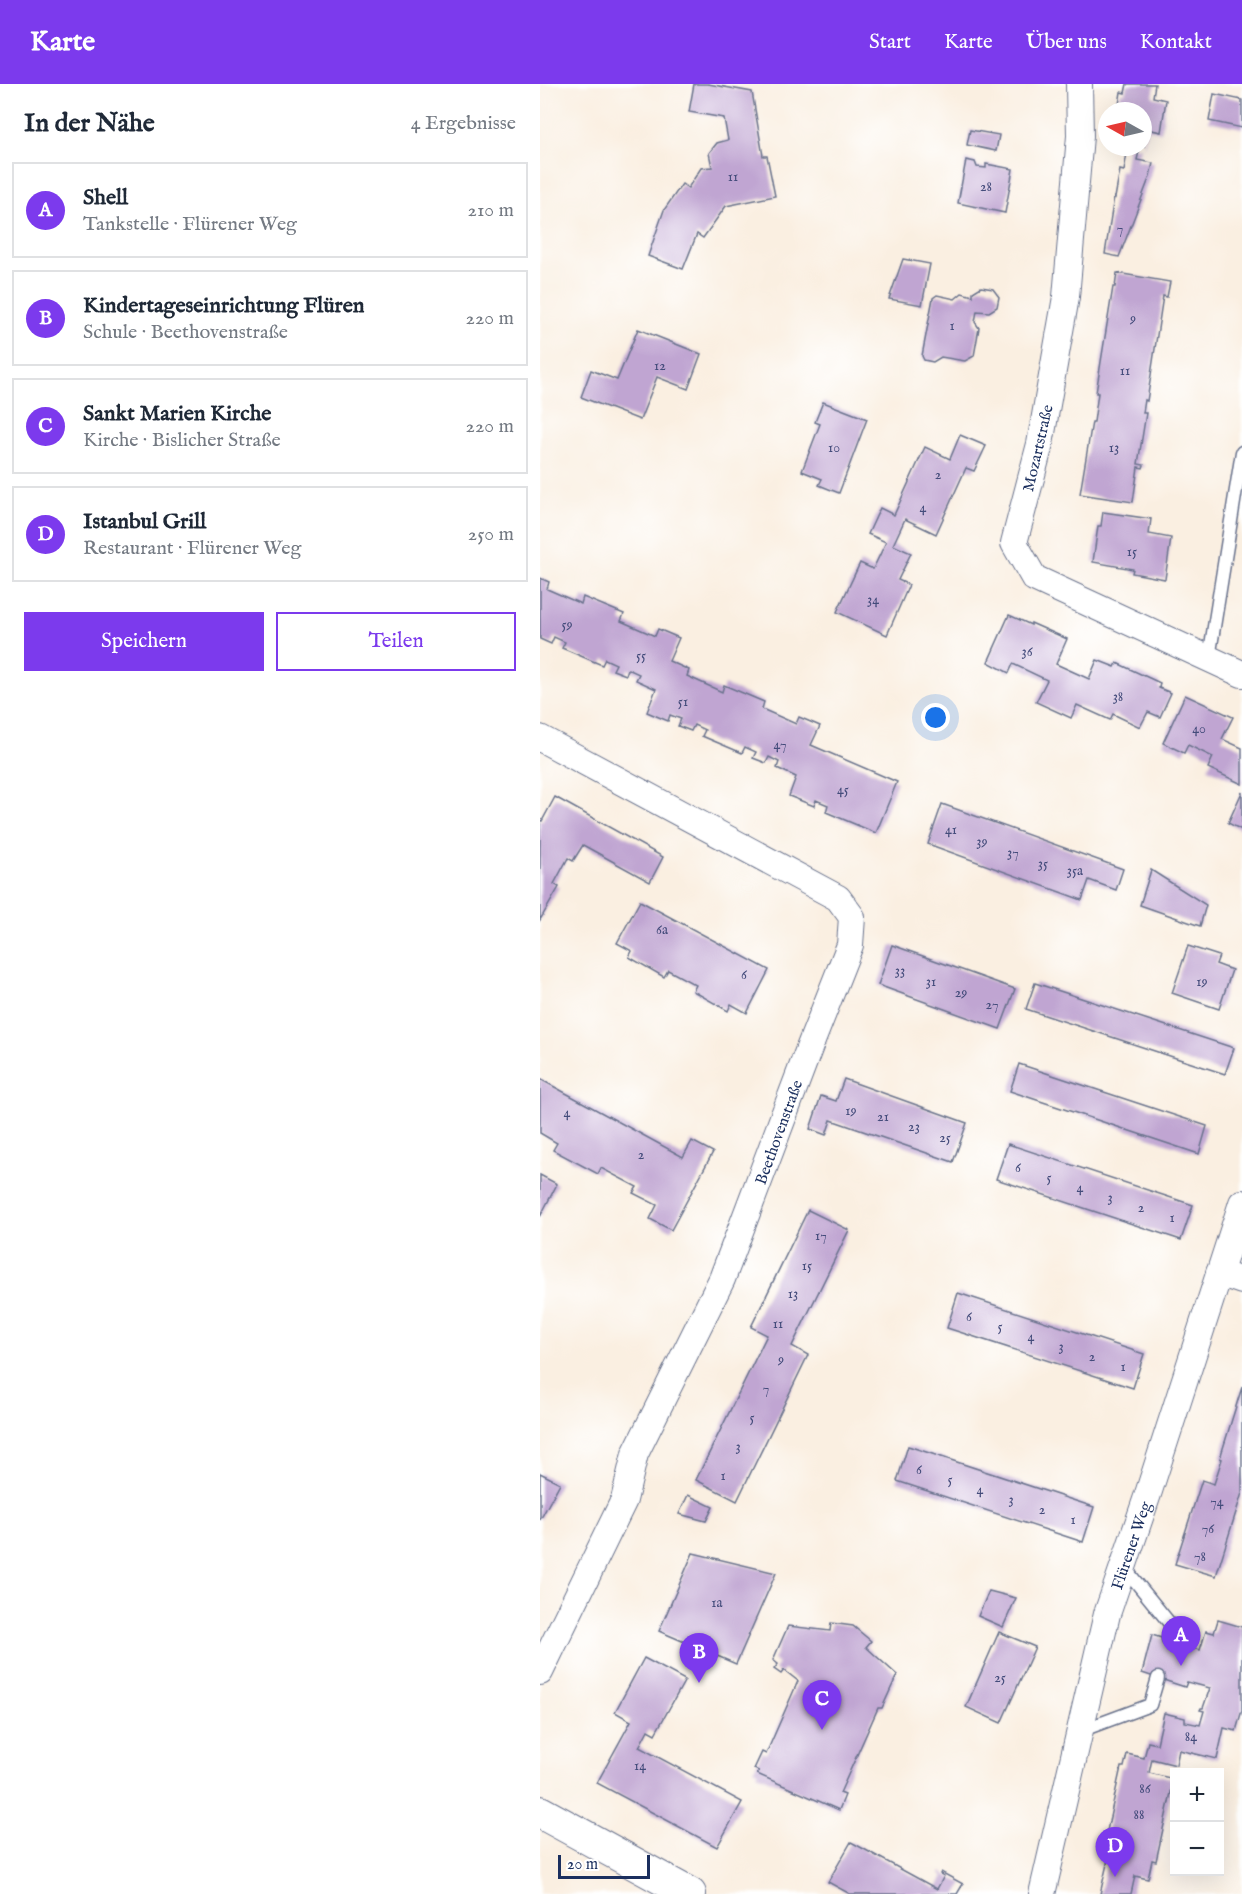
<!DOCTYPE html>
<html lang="de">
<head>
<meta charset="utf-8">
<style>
  :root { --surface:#fff; --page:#f2f2f3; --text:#1f2937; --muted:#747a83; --line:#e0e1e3; --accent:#7c3aed }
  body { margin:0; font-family:"IM FELL English",serif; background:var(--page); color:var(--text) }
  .controls { position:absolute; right:18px; bottom:18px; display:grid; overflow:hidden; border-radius:0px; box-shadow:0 6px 24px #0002 }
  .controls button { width:54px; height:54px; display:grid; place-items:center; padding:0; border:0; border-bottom:2px solid var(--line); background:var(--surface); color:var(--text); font:30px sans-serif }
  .compass { position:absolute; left:558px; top:18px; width:54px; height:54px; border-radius:50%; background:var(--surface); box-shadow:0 6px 24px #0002; rotate:278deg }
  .scale { position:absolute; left:18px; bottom:15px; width:92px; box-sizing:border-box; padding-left:6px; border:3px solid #1b2f5e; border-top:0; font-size:16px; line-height:21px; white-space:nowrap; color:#1b2f5e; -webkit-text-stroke:4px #fff; paint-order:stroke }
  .you { position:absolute; left:396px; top:634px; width:21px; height:21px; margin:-15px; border:4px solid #fff; border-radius:50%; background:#1a73e8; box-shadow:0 0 0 9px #1a73e833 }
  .badge { display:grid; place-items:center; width:39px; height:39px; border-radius:50%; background:var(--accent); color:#fff; font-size:20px; font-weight:700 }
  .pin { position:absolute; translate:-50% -50px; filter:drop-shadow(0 2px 3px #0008) }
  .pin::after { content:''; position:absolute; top:32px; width:21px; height:18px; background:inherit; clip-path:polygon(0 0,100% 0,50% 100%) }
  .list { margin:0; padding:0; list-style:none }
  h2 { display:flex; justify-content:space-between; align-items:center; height:78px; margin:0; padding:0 24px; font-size:26px }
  h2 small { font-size:20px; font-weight:400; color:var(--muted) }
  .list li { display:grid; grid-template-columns:39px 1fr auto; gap:18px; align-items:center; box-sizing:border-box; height:96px; margin:0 12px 12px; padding:0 12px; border:2px solid var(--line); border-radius:0px }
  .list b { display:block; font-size:22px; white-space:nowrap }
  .list p { margin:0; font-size:20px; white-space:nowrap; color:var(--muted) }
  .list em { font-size:20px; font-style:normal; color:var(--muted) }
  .actions { display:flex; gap:12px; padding:18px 24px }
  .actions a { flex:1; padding:14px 0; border:2px solid var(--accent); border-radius:0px; text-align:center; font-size:21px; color:var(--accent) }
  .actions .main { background:var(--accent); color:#fff }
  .map { position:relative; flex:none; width:702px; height:1810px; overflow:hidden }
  header { display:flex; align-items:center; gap:36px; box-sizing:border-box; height:84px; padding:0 30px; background:var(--accent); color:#fff }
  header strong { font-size:28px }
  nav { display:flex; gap:33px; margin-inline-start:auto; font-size:21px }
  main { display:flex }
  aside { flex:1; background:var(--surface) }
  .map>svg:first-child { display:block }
</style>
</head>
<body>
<header>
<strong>Karte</strong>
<nav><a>Start</a><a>Karte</a><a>Über uns</a><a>Kontakt</a></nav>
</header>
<main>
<aside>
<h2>In der Nähe<small>4 Ergebnisse</small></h2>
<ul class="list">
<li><span class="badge">A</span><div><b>Shell</b><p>Tankstelle · Flürener Weg</p></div><em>210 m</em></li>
<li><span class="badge">B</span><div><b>Kindertageseinrichtung Flüren</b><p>Schule · Beethovenstraße</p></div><em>220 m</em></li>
<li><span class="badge">C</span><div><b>Sankt Marien Kirche</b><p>Kirche · Bislicher Straße</p></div><em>220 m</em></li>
<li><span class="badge">D</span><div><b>Istanbul Grill</b><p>Restaurant · Flürener Weg</p></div><em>250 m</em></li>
</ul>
<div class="actions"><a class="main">Speichern</a><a>Teilen</a></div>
</aside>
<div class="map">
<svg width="702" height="1810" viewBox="0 0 702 1810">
  <rect width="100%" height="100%" fill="#fff"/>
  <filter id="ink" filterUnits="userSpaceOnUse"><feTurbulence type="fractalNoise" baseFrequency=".0167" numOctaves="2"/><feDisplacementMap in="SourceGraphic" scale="12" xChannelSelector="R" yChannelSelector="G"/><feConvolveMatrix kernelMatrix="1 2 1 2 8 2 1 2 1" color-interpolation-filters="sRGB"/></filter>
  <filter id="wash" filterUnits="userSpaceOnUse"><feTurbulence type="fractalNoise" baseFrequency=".008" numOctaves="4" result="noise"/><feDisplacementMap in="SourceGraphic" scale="24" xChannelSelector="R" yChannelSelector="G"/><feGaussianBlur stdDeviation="1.35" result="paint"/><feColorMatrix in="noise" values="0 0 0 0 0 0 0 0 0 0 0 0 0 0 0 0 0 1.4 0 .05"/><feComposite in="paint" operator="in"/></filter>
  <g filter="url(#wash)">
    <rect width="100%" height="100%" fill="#faefe1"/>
    <g id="blocks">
      <!-- building -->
      <g fill="#c0a5d2">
        <path d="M 154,0 L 168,0 L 212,8 L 223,72 L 227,72 L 235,112 L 186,122 L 163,154 L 157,150 L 143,185 L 108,172 L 124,126 L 142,100 L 148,104 L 161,84 L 172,83 L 169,69 L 177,59 L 188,56 L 184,34 L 149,28 Z"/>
        <path d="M 587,0 L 615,0 L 613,13 L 626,16 L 621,48 L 607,45 L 604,63 L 603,27 L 578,27 L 581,8 L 585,9 Z"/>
        <path d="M 674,10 L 702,16 L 702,44 L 669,37 Z"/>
        <path d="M 430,46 L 459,51 L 456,67 L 427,61 Z"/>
        <path d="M 588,63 L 600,63 L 597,76 L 613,79 L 610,92 L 579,173 L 565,170 L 574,113 L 575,114 L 580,86 L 584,87 Z"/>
        <path d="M 426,76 L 435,78 L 437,83 L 446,84 L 446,80 L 473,85 L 465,129 L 418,119 Z"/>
        <path d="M 363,175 L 390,180 L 382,221 L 349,215 Z"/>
        <path d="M 577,189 L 630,198 L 627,213 L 623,212 L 607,317 L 605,316 L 603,329 L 606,329 L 598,380 L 604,381 L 603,384 L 598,383 L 593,418 L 540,410 L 552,338 L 554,338 L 558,309 L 556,309 L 573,203 L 575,203 Z"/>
        <path d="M 441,203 L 453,205 L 459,213 L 457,223 L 449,228 L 437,227 L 435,238 L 439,244 L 434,272 L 425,277 L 401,273 L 393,278 L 384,276 L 382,272 L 393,214 L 397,211 L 415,215 L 422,209 L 433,212 L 433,208 Z"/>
        <path d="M 98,245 L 161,270 L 148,305 L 117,293 L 100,336 L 41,313 L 51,286 L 77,296 Z"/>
        <path d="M 283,318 L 327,335 L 299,409 L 279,401 L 282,395 L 262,387 L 280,340 L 275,338 Z"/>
        <path d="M 420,351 L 446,362 L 434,387 L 426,384 L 396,450 L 365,435 L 353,461 L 371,469 L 358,496 L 369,501 L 347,551 L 297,528 L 320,479 L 333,485 L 346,458 L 328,450 L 340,424 L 354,431 L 385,363 L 410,375 Z"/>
        <path d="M 563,428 L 611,435 L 609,450 L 631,454 L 625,495 L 592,489 L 593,485 L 553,478 L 558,442 L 561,442 Z"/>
        <path d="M 0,494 L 9,498 L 7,505 L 41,520 L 43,513 L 84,530 L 81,537 L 115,552 L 118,545 L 139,554 L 129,577 L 149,586 L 147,592 L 182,608 L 184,601 L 224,618 L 222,625 L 256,640 L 259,633 L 280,642 L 271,661 L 357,698 L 336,749 L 286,728 L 288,721 L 276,716 L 274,722 L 249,712 L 256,693 L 237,684 L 239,678 L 229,673 L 226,679 L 213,674 L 216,668 L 205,663 L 202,669 L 162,652 L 165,646 L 154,641 L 151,647 L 138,642 L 141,635 L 130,631 L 128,637 L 107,628 L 116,605 L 96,596 L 99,590 L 88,585 L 86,591 L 73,586 L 76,580 L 65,575 L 62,581 L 22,564 L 25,558 L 14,553 L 11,560 L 0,555 Z"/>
        <path d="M 469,531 L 491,541 L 491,539 L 527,555 L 516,580 L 549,595 L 557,576 L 575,583 L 577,579 L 620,599 L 619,604 L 631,609 L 620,633 L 608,628 L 600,643 L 573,630 L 570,636 L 537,621 L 531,634 L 496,618 L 507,596 L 473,580 L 469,589 L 448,578 Z"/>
        <path d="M 645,611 L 693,633 L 682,655 L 702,664 L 702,700 L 668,684 L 673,673 L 648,661 L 644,669 L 623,659 Z"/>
        <path d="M 702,708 L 702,746 L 688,739 Z"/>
        <path d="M 15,713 L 123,773 L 110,798 L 43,761 L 33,777 L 28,774 L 14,800 L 19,803 L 0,836 L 0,736 L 2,737 Z"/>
        <path d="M 402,720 L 583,785 L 576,806 L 549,796 L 542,816 L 388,760 Z"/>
        <path d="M 611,786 L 666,821 L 660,842 L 600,821 Z"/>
        <path d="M 100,817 L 229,886 L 207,929 L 191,920 L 188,927 L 153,907 L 156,901 L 128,886 L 124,893 L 89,873 L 92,867 L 77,859 Z"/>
        <path d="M 352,861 L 475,905 L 460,945 L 338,901 Z"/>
        <path d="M 648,862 L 679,872 L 676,880 L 692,886 L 679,925 L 632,909 Z"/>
        <path d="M 495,899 L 694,964 L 685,990 L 486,925 Z"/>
        <path d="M 479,980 L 667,1042 L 659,1070 L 470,1007 Z"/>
        <path d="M 0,995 L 143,1073 L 152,1057 L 173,1068 L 131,1146 L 110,1135 L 117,1121 L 93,1109 L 97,1103 L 61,1084 L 58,1090 L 13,1066 L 17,1059 L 0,1049 Z"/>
        <path d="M 304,995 L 427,1039 L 413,1078 L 291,1036 L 286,1051 L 270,1045 L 281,1012 L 296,1017 Z"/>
        <path d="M 468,1060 L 653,1121 L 641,1156 L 456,1095 Z"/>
        <path d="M 0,1091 L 17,1100 L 0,1133 Z"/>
        <path d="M 268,1126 L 309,1146 L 252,1262 L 268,1271 L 197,1417 L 156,1396 L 227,1251 L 211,1243 Z"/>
        <path d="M 418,1209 L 604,1270 L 593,1304 L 407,1244 Z"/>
        <path d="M 702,1303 L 702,1409 L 676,1492 L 635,1480 L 662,1396 L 674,1400 L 682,1375 L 680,1374 Z"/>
        <path d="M 368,1362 L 554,1423 L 543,1458 L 357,1397 Z"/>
        <path d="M 0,1389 L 20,1399 L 0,1436 Z"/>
        <path d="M 148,1411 L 173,1423 L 166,1437 L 139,1430 Z"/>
        <path d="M 153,1469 L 236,1489 L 196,1580 L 119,1547 Z"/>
        <path d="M 449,1507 L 476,1514 L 463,1543 L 438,1532 Z"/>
        <path d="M 678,1536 L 702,1543 L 702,1626 L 696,1647 L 684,1644 L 677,1675 L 639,1666 L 636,1681 L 612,1675 L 609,1689 L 634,1695 L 616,1777 L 612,1776 L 608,1795 L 595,1792 L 591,1810 L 560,1810 L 570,1767 L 563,1765 L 581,1683 L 584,1683 L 587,1670 L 604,1674 L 608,1658 L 617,1660 L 624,1629 L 645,1634 L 645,1638 L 660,1641 L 664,1627 L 660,1626 L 661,1624 L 663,1624 L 670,1604 L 647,1598 L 645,1603 L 602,1589 L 612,1551 L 660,1566 L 666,1547 L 674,1549 Z"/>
        <path d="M 291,1539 L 313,1542 L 331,1557 L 326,1563 L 357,1591 L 342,1624 L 338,1624 L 300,1709 L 305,1711 L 299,1726 L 217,1690 L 219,1687 L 214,1685 L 222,1668 L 226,1670 L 258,1597 L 244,1586 L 241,1590 L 234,1585 L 238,1580 L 233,1576 L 248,1542 L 290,1547 Z"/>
        <path d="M 459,1548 L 495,1563 L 461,1639 L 426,1623 Z"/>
        <path d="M 104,1574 L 145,1596 L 115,1650 L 108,1646 L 99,1663 L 202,1718 L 177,1763 L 57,1699 L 91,1637 L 75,1628 Z"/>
        <path d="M 311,1758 L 397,1805 L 404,1792 L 400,1790 L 401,1788 L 423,1800 L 417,1810 L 310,1810 L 288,1798 Z"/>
      </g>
    </g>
  </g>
  <g filter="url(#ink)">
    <use href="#blocks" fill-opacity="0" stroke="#69728c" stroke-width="1.5"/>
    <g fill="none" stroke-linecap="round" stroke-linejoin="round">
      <!-- service casing -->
      <g stroke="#69728c" stroke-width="15">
        <g id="service">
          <path d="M 669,574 L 702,368"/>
          <path d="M 583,1482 L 631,1541 L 628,1556"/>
          <path d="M 540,1647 L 610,1621 L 618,1594"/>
        </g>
      </g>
      <!-- minor casing -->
      <g stroke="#69728c" stroke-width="28">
        <g id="minor">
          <path d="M 539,0 L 540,52 L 526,213 L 500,360 L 474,459 L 494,494 L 702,590"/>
          <path d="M 0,654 L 298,814 L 312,833 L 310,861 L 270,962 L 182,1195 L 95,1370 L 84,1416 L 0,1588"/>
          <path d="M 679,1189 L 702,1197"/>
          <path id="s1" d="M 502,1810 L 567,1530 L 608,1410 L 702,1119"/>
        </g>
      </g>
      <!-- tertiary casing -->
      <g stroke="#69728c" stroke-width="34">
        <path id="tertiary" d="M 0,1728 L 150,1810"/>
      </g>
      <!-- service -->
      <use href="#service" stroke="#fff" stroke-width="12"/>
      <!-- minor -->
      <use href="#minor" stroke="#fff" stroke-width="26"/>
      <!-- tertiary -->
      <use href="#tertiary" stroke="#fff" stroke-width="32"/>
    </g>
  </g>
  <g text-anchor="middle" stroke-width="4.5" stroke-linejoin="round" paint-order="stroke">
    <!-- number labels -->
    <g font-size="14" fill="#444c7b">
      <text x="193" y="97">11</text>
      <text x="446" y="107">28</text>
      <text x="580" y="149">7</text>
      <text x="593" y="239">9</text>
      <text x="412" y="246">1</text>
      <text x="120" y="286">12</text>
      <text x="585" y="291">11</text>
      <text x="294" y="368">10</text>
      <text x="574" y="368">13</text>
      <text x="398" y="395">2</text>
      <text x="383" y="428">4</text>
      <text x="592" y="472">15</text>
      <text x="333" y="520">34</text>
      <text x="27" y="545">59</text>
      <text x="487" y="572">36</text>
      <text x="101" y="576">55</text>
      <text x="578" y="617">38</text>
      <text x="143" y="622">51</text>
      <text x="659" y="649">40</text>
      <text x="240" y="665">47</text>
      <text x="303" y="710">45</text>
      <text x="411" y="750">41</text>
      <text x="442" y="762">39</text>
      <text x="473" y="773">37</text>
      <text x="503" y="784">35</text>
      <text x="535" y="791">35a</text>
      <text x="122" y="850">6a</text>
      <text x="360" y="891">33</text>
      <text x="204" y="895">6</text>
      <text x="391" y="902">31</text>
      <text x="662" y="902">19</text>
      <text x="421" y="913">29</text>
      <text x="452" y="925">27</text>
      <text x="311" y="1031">19</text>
      <text x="27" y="1033">4</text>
      <text x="343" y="1037">21</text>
      <text x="374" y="1047">23</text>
      <text x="405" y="1058">25</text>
      <text x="101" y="1075">2</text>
      <text x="478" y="1088">6</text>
      <text x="509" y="1098">5</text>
      <text x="540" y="1108">4</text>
      <text x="570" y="1118">3</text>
      <text x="601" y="1128">2</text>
      <text x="632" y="1138">1</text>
      <text x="281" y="1156">17</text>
      <text x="267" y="1186">15</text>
      <text x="253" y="1214">13</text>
      <text x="429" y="1237">6</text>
      <text x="238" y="1244">11</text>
      <text x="460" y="1247">5</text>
      <text x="491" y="1257">4</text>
      <text x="521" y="1267">3</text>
      <text x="552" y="1277">2</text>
      <text x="241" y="1280">9</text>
      <text x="583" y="1287">1</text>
      <text x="226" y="1309">7</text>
      <text x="212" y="1338">5</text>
      <text x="198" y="1367">3</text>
      <text x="379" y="1390">6</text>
      <text x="183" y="1396">1</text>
      <text x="410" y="1400">5</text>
      <text x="440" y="1410">4</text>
      <text x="471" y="1420">3</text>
      <text x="677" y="1422">74</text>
      <text x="502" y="1430">2</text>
      <text x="533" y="1440">1</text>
      <text x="668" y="1449">76</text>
      <text x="660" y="1477">78</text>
      <text x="177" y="1523">1a</text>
      <text x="460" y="1598">25</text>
      <text x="651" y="1657">84</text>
      <text x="100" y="1686">14</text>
      <text x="605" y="1709">86</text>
      <text x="599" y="1735">88</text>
    </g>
    <!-- street labels -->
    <g font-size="16" fill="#1b2f5e" stroke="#fff">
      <text transform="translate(497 364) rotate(-77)" y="6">Mozartstraße</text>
      <text transform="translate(238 1048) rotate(-70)" y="6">Beethovenstraße</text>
      <text dy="6" stroke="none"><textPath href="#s1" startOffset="360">Flürener Weg</textPath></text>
    </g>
  </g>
</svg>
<div class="controls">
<button>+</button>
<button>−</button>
</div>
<svg class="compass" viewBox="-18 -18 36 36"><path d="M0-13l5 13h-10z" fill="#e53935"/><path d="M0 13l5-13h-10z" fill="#747a83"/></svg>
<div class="scale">20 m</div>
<div class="you"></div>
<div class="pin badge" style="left:641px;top:1582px">A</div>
<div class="pin badge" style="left:159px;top:1599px">B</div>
<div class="pin badge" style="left:282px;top:1646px">C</div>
<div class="pin badge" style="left:575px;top:1793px">D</div>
</div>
</main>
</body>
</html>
